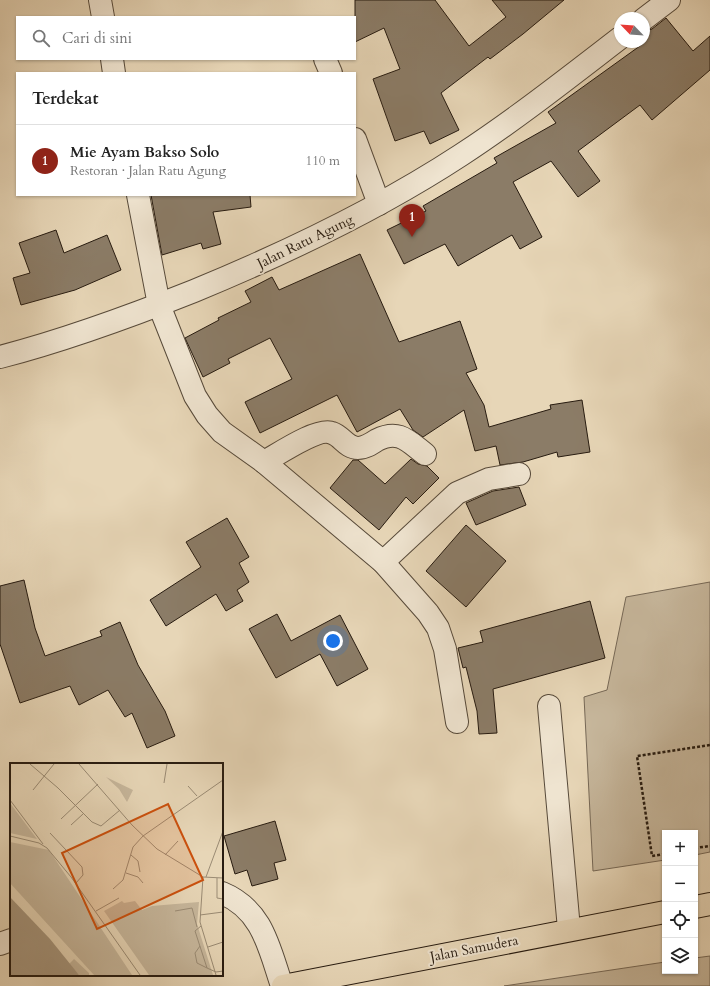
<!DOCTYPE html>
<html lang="id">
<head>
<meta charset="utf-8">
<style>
  :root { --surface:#fff; --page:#f2f2f2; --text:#222; --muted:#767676; --line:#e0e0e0; --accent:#8f2418 }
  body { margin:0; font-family:Cardo,serif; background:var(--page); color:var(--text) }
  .controls { position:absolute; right:12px; bottom:12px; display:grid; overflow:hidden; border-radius:0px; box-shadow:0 1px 3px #0004 }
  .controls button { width:36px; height:36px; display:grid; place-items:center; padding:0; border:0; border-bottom:1px solid var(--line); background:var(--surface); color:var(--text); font:20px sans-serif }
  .compass { position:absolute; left:614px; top:12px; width:36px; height:36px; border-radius:50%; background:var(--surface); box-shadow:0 1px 3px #0004; rotate:295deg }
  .you { position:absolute; left:333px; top:641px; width:14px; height:14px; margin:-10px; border:3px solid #fff; border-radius:50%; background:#1a73e8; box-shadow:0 0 0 6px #1a73e833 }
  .badge { display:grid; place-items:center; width:26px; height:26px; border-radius:50%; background:var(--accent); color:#fff; font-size:13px; font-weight:700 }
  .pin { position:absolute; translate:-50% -33px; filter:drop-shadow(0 1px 2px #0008) }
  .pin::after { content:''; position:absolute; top:21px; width:14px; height:12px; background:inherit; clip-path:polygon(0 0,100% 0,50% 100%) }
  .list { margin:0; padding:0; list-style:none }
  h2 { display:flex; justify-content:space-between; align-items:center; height:52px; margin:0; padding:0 16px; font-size:17px }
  h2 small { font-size:13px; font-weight:400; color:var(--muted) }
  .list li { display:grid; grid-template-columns:26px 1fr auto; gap:12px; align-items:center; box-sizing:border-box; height:72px; padding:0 16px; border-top:1px solid var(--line) }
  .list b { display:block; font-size:15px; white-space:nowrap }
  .list p { margin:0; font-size:13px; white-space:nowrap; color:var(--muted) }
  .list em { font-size:13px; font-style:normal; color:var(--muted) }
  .icon { flex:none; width:22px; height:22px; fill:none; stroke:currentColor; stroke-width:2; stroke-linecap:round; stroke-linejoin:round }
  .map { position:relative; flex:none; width:710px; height:986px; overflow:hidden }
  .search { position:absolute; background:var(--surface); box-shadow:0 1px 3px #0004; left:16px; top:16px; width:340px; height:44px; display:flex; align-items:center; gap:10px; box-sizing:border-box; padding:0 14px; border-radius:0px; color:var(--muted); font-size:15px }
  .panel { position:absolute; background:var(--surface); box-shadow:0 1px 3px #0004; left:16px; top:72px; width:340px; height:124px; border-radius:0px }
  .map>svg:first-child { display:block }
</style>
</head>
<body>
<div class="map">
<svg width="710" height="986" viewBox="0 0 710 986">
  <rect width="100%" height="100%" fill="#e7d6b7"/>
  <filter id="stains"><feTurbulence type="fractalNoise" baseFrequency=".005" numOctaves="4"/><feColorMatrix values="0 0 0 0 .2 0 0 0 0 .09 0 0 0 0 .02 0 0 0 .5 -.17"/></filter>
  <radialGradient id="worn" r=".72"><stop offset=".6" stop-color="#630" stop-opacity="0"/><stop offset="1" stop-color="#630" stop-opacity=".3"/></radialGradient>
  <!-- green -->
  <g fill="#c6b69b" stroke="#766856">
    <path d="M 710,582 L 710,852 L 695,855 L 695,833 L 665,833 L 665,860 L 593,871 L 584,697 L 607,690 L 626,597 Z"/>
    <path d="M 710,956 L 710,986 L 504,986 L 665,962 L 665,971 L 695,971 L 695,958 Z"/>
  </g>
  <!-- building -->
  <g fill="#8b7c67" stroke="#271b10">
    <path d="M 355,0 L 435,0 L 469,46 L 506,17 L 492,0 L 564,0 L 523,34 L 490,59 L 488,57 L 441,93 L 459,130 L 430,144 L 424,131 L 395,141 L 373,79 L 400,69 L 384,28 L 355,42 Z"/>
    <path d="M 666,18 L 693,51 L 710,36 L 710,70 L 652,120 L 640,105 L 578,151 L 600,181 L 578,197 L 551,161 L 513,182 L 542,237 L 520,249 L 512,235 L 458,266 L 445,244 L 404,264 L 387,230 L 426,211 L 423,206 L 497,163 L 494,158 L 556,123 L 548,112 L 644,43 L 644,31 L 652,29 Z"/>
    <path d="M 151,195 L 250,195 L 251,207 L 213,212 L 221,244 L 203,249 L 201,243 L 162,255 Z"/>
    <path d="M 56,230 L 64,253 L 107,235 L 121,270 L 75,290 L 21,305 L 13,278 L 30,273 L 19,243 Z"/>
    <path d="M 360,254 L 399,342 L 460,321 L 477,369 L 466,373 L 484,405 L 489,427 L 551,409 L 550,405 L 582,400 L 590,452 L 558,457 L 557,452 L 523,462 L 500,465 L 496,446 L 475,451 L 464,410 L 423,437 L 413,430 L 400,409 L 357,432 L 337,395 L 260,433 L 245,402 L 292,379 L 270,338 L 228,359 L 230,363 L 203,377 L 185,338 L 219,320 L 218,318 L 251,302 L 245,291 L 272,277 L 279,290 Z"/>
    <path d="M 411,459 L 418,464 L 427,466 L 439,478 L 413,504 L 406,497 L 379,530 L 330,488 L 353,460 L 358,460 L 385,484 Z"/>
    <path d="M 519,487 L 526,505 L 476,525 L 466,503 L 493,491 Z"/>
    <path d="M 227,518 L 249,557 L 239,563 L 249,582 L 237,590 L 243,601 L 226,611 L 216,594 L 166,626 L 150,600 L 201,567 L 186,542 Z"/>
    <path d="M 466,525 L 506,561 L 466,607 L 426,571 Z"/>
    <path d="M 24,580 L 35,628 L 45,656 L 102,636 L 100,631 L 120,622 L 138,665 L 165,711 L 175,736 L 147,748 L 132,713 L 125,717 L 108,690 L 79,705 L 70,686 L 20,703 L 0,644 L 0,586 Z"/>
    <path d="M 590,601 L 605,658 L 493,689 L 497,733 L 479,734 L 477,711 L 466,667 L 463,668 L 458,648 L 483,642 L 480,631 Z"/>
    <path d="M 277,614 L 291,641 L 340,615 L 368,669 L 337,686 L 320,654 L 276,678 L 249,629 Z"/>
    <path d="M 275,821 L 286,860 L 274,863 L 278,879 L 252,886 L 247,870 L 235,874 L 224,836 Z"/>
  </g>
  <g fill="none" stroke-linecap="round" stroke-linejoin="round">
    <!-- minor casing -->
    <g stroke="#574a3a" stroke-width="24">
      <g id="minor">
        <path d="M 100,0 L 103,17"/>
        <path d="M 644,19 L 669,0"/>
        <path d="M 112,59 L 114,73"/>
        <path d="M 325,59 L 331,73"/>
        <path d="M 355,139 L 379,204"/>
        <path d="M 138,195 L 159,305 L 195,396 L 207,415 L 222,432 L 264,462 L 383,562 L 428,613 L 438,628 L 445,649 L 457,722"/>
        <path d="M 0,357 C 66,340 131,316 194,291 C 286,253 377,210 461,155 C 516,119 568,78 620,38"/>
        <path d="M 264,462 C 277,455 318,427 332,433 C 342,436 346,448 358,448 C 365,448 371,444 377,440 C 399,429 408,441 425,454"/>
        <path d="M 383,562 L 457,493 L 489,479 L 519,474"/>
        <path d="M 549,706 L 569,929"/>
        <path d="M 222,893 C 263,910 269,948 282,986"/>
        <path d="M 0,944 L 11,940"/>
      </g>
    </g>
    <!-- major casing -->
    <g stroke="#271b10" stroke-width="24">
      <g id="major">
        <path d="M 695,907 L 710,904"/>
        <path d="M 283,986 L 665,912"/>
      </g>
    </g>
    <!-- path -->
    <g stroke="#271b10" stroke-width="2.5" stroke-dasharray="3 2" stroke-linecap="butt">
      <path d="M 695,848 L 710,846"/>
      <path d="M 665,854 L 652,856 L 637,756 L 710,745"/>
    </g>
    <!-- minor -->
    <use href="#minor" stroke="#efe4d0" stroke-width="22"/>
    <!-- major -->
    <use href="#major" stroke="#e7d6b7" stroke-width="22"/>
  </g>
  <g text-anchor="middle" stroke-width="4" stroke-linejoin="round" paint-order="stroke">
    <!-- street labels -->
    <g font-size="14" fill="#271b10" stroke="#efe4d0">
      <text transform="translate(305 241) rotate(-26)" y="5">Jalan Ratu Agung</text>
      <text transform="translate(474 948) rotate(-11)" y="5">Jalan Samudera</text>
    </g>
  </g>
  <!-- overview -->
  <g transform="translate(10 763)">
    <rect width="213" height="213" fill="#e7d6b7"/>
    <path d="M 96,14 L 123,27 L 117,39 L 109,26 ZM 0,40 L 27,76 L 0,70 ZM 0,79 L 39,87 L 122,212 L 84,212 L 0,120 ZM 112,138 L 114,140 L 125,138 L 132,147 L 142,143 L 189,139 L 187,161 L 203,212 L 139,212 L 94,148 ZM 64,196 L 79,210 L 79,212 L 69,212 L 59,201 Z" fill="#c6b69b"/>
    <path d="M 0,134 L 40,176 L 69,212 L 0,212 Z" fill="#a6967e"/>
    <path fill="none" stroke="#9a8b74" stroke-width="1" d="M 20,1 L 48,25 L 82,59 L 91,63 L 110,47M 69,1 L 122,62 L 147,86 L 193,114 L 213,115M 154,20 L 157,1M 178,23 L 187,33M 23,27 L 44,1M 0,37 L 33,81M 51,56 L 88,21M 61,62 L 73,51M 40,70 L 72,104 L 73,112 L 66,120M 0,73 L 29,80 L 37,85 L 61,114 L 130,212M 121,92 L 128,98 L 130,109M 155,92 L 168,78M 116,110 L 128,114 L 133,120M 193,114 L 190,159 L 206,212M 196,114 L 213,68M 207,115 L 207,135 L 213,136M 103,126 L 113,117 L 123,84 L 133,73 L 213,17M 86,148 L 109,135M 165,148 L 182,145 L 187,164M 190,152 L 213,149M 191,163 L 185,168 L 197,205 L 206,209 L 213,208M 190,183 L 185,190 L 187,200 L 197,205M 198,184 L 213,179"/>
    <path fill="#cb500d" fill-opacity="0.15" stroke="#cb500d" stroke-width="2" d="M 158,41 L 193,117 L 87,166 L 52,90 Z"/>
    <rect width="213" height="213" fill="none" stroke="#271b10" stroke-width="2"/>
  </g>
  <rect width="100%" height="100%" filter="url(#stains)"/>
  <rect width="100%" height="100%" fill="url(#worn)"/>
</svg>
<div class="controls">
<button>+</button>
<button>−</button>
<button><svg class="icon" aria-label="locate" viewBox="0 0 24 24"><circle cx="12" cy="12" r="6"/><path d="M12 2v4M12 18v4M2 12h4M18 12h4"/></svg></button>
<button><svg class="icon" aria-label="layers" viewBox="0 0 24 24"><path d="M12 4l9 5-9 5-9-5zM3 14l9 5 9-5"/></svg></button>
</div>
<svg class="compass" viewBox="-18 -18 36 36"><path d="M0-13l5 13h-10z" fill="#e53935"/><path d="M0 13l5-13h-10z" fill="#767676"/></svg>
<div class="you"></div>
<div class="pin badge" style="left:412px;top:237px">1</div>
<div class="search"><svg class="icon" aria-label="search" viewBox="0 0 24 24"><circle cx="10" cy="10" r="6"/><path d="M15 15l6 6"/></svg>Cari di sini</div>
<section class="panel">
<h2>Terdekat<small></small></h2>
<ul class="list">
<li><span class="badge">1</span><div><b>Mie Ayam Bakso Solo</b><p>Restoran · Jalan Ratu Agung</p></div><em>110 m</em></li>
</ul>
</section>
</div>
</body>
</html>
